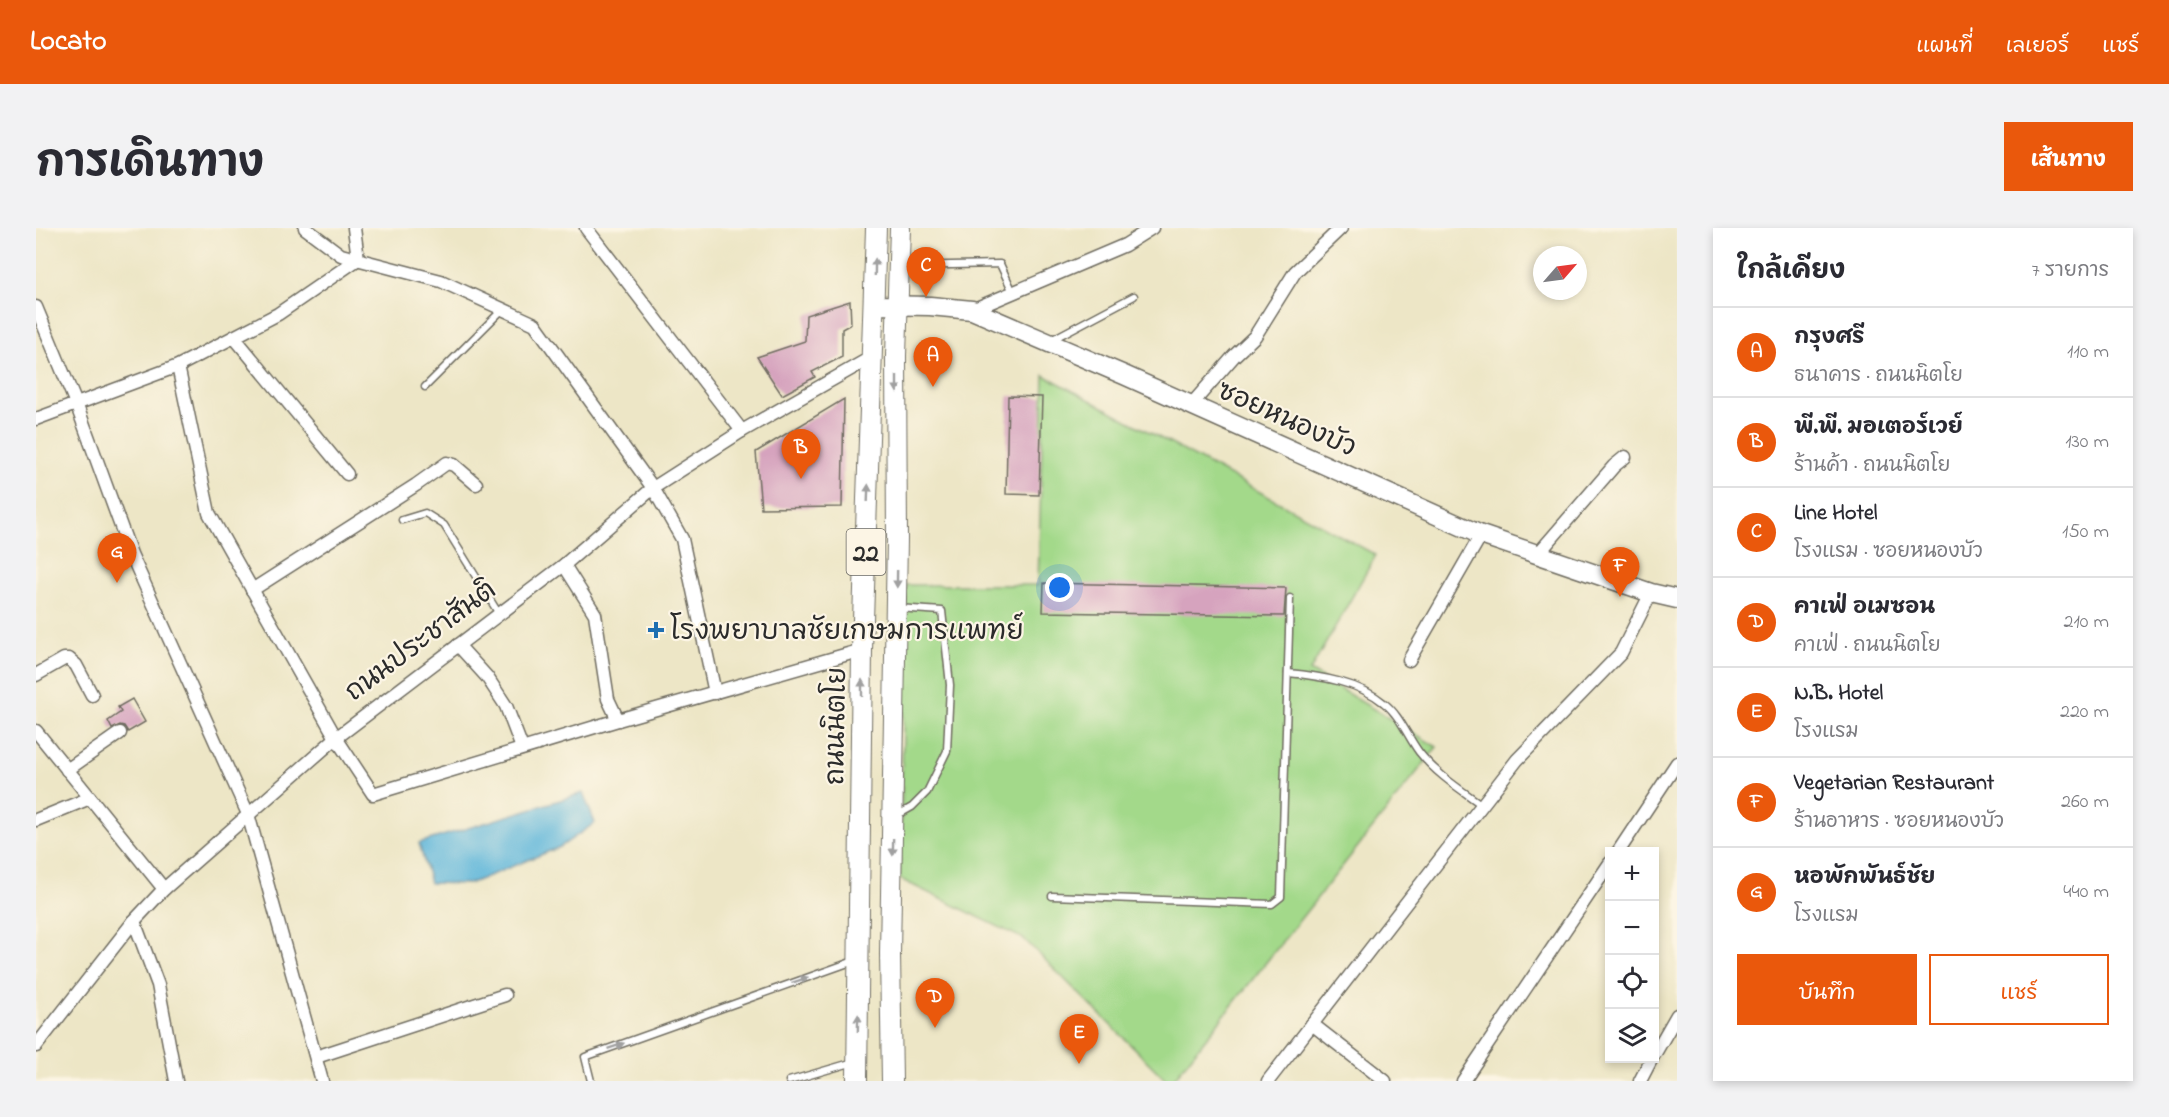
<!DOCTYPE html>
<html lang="th">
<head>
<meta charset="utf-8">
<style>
  :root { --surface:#fff; --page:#f2f2f3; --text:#2b2b33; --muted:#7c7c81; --line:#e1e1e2; --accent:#ea580c }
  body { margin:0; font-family:"Indie Flower","Playpen Sans Thai",sans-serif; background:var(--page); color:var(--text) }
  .controls { position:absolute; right:18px; bottom:18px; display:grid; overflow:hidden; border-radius:0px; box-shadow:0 3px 9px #0003 }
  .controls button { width:54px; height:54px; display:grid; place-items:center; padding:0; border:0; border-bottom:2px solid var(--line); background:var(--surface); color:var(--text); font:30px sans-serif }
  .compass { position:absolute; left:1497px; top:18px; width:54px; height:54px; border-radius:50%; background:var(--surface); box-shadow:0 3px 9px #0003; rotate:62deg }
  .you { position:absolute; left:1024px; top:360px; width:21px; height:21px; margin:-15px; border:4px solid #fff; border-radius:50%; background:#1a73e8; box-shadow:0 0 0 9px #1a73e833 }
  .badge { display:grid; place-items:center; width:39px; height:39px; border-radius:50%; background:var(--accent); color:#fff; font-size:20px; font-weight:700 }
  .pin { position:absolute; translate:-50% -50px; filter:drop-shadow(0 2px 3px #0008) }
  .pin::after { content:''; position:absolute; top:32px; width:21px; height:18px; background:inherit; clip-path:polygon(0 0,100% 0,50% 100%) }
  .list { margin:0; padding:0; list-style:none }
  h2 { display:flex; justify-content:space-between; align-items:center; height:78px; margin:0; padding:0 24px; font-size:26px }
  h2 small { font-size:20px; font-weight:400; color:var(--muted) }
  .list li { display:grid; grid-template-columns:39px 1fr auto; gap:18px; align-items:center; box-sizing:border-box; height:90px; padding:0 24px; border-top:2px solid var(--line) }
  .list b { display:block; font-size:22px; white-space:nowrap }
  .list p { margin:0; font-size:20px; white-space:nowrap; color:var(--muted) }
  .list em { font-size:20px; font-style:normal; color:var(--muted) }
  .actions { display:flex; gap:12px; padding:18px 24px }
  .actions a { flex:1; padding:14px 0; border:2px solid var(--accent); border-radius:0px; text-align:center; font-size:21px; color:var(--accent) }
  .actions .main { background:var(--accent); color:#fff }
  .icon { flex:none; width:33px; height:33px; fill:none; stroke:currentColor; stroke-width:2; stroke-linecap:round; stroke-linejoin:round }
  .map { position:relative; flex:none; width:1641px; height:853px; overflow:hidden; border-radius:0px }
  header { display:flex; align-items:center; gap:36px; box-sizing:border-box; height:84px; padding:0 30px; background:var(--accent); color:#fff }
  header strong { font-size:28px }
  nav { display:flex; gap:33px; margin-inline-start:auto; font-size:21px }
  .intro { display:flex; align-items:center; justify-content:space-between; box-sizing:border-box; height:144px; padding:0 36px }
  h1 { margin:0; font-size:42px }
  .button { padding:15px 27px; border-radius:0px; background:var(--accent); color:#fff; font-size:21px; font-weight:700 }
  main { display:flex; gap:36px; padding:0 36px }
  aside { flex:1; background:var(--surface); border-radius:0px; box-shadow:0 3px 9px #0003 }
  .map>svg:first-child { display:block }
</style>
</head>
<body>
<header>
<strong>Locato</strong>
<nav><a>แผนที่</a><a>เลเยอร์</a><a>แชร์</a></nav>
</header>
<div class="intro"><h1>การเดินทาง</h1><a class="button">เส้นทาง</a></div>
<main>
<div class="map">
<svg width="1641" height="853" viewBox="0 0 1641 853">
  <rect width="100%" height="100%" fill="#fcf5e5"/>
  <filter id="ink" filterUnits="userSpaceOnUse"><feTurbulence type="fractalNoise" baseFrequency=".0167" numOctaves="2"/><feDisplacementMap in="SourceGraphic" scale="12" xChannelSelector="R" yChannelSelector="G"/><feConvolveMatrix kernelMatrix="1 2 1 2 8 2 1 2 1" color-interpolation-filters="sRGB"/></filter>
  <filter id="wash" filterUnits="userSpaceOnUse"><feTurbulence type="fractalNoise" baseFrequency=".008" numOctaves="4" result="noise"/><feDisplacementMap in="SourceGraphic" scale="24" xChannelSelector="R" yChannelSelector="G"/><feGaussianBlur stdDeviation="1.35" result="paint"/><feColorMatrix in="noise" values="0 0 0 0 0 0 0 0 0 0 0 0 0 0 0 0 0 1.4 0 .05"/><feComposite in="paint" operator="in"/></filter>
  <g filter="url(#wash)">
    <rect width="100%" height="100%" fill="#ede6c6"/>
    <!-- green -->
    <path fill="#a3d98a" stroke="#67825a" stroke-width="1.5" d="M 1008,147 L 1340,327 L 1274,443 L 1401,519 L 1136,853 L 1131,853 L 988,711 L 864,651 L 870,357 L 1002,357 Z"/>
    <!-- water -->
    <path fill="#5db6da" stroke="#447082" stroke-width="1.5" d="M 547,565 L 559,595 L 524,619 L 433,656 L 394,655 L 383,615 Z"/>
    <g id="blocks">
      <!-- building -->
      <g fill="#d6a3be">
        <path d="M 814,73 L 815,96 L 806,101 L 806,129 L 776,144 L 779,149 L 746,167 L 721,129 L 769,113 L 770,87 Z"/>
        <path d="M 972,168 L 1006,169 L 1003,267 L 970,266 Z"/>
        <path d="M 808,171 L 806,279 L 725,280 L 720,224 Z"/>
        <path d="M 1008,355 L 1250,360 L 1248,388 L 1007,384 Z"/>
        <path d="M 96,471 L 109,494 L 92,504 L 88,498 L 84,497 L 76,501 L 72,493 L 85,484 L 82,479 Z"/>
      </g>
    </g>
  </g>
  <g filter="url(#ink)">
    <use href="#blocks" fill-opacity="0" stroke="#6f6c61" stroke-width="1.5"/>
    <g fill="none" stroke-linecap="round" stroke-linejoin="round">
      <!-- lane casing -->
      <g stroke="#6f6c61" stroke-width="9">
        <g id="lane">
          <path d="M 867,38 L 964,36 L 977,64"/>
          <path d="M 1015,112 L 1098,68"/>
          <path d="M 389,159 L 466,82"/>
          <path d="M 366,292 L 389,285 L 408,297 L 463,386"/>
          <path d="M 1252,445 C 1284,448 1323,454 1348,475 C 1364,487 1371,508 1383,524 C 1400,546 1424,561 1446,577"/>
          <path d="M 860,588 L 876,579 L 891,564 L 911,523 L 914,457 L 906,383 L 861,380"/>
          <path d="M 1016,668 L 1236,676 L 1245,669 L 1254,370"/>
          <path d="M 555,853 L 549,829 L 818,733"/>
          <path d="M 753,853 L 818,834"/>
        </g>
      </g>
      <!-- street casing -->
      <g stroke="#6f6c61" stroke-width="15">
        <g id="street">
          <path d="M 269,0 L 305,27 L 405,53 L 499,96 L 617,260 L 646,311 L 679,465"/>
          <path d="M 550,0 L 706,203"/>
          <path d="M 0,79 L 41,178 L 95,326 L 212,586 L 286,853"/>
          <path d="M 936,82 L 1089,17 L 1116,0"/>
          <path d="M 198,109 L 311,246"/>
          <path d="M 142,138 L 173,285 L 300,510 L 337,566 L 582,492 L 826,422"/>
          <path d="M 1155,177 L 1198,128 L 1219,108 L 1259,44 L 1305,0"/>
          <path d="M 0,191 L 142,138 L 242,86 L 322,31 L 318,0"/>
          <path d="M 1502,326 L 1578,238 L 1589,229"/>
          <path d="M 528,337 L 559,386 L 572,471 L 582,492"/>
          <path d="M 216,362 L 380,257 L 411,235 L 418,237 L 440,256"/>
          <path d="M 422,417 L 451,449 L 470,478 L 486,520"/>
          <path d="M 1373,432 L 1445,307"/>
          <path d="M 0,447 L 28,431 L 33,431 L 40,437 L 56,467"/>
          <path d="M 0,503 L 128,661"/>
          <path d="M 31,542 L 84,505"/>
          <path d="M 0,592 L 54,570"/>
          <path d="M 1582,624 L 1641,535"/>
          <path d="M 98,693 L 122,757 L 140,853"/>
          <path d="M 1276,796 L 1349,853"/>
          <path d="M 0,818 L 98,693 L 128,661 L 300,510 L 528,337 L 617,260 L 706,203 L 836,129"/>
          <path d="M 1618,827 L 1641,787"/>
          <path d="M 280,829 L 469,767"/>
          <path d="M 1232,853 L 1481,532 L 1585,425 L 1615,365"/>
          <path d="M 1427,853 L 1574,635"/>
          <path d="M 1604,853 L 1616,830"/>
        </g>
      </g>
      <!-- secondary casing -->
      <g stroke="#6f6c61" stroke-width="21">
        <path id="secondary" d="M 838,77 L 894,78 L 936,82 L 1088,147 L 1445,307 L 1615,365 L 1641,371"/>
      </g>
      <!-- primary casing -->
      <g stroke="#6f6c61" stroke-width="22">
        <g id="primary">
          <path d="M 821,853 L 826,422 L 840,0"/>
          <path d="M 856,853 L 854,726 L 861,311 L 860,128 L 864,0"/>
        </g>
      </g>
      <!-- lane -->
      <use href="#lane" stroke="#fff" stroke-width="6"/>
      <!-- street -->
      <use href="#street" stroke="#fff" stroke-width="12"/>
      <!-- secondary -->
      <use href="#secondary" stroke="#fff" stroke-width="18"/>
      <!-- primary -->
      <use href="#primary" stroke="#fff" stroke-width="20"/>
    </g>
    <!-- one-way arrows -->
    <defs><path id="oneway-solid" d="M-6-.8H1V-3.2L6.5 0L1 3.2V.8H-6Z" transform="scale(1.5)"/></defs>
    <g fill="#a0a0a0">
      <use href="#oneway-solid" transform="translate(839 39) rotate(-89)"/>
      <use href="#oneway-solid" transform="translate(861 156) rotate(90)"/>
      <use href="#oneway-solid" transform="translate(832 265) rotate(-88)"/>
      <use href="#oneway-solid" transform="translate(861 351) rotate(91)"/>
      <use href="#oneway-solid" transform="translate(826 460) rotate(-90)"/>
      <use href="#oneway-solid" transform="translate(857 619) rotate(91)"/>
      <use href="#oneway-solid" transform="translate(764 752) rotate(-19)"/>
      <use href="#oneway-solid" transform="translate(822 795) rotate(-89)"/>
      <use href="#oneway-solid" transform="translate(580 818) rotate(-19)"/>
    </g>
  </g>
  <!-- markers -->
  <path fill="#1f6fb2" stroke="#fcf5e5" stroke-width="2" d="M617 393h6v6h6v6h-6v6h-6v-6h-6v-6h6z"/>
  <g text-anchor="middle" stroke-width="4.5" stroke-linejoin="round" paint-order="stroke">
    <!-- shield labels -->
    <rect fill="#fcf5e5" stroke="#6a6863" stroke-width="1.5" x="810.5" y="301" width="39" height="46" rx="4.5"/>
    <g font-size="26" font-weight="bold" fill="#2b2b2b">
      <text x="830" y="333">22</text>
    </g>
    <!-- street labels -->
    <g font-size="27" fill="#2b2b2b" stroke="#fcf5e5">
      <text transform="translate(1251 190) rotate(24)" y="9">ซอยหนองบัว</text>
      <text transform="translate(384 412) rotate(-37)" y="9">ถนนประชาสันติ</text>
      <text transform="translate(799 498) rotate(-89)" y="9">ถนนนิตโย</text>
    </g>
    <!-- poi labels -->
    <g font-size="27" fill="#2b2b2b" stroke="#fcf5e5" text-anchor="start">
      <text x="634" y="411">โรงพยาบาลชัยเกษมการแพทย์</text>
    </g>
  </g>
</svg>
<div class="controls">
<button>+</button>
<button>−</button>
<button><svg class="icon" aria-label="locate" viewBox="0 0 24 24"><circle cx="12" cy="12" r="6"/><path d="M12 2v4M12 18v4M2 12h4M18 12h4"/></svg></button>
<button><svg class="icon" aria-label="layers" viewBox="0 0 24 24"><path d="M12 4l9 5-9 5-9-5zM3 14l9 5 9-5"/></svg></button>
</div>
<svg class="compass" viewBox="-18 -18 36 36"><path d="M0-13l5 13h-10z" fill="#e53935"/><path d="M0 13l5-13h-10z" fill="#7c7c81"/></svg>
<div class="you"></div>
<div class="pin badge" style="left:897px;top:159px">A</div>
<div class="pin badge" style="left:765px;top:251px">B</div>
<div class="pin badge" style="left:890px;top:69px">C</div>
<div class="pin badge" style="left:899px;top:800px">D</div>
<div class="pin badge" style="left:1043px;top:836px">E</div>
<div class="pin badge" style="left:1584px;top:369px">F</div>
<div class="pin badge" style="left:81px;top:355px">G</div>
</div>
<aside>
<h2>ใกล้เคียง<small>7 รายการ</small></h2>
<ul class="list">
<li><span class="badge">A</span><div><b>กรุงศรี</b><p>ธนาคาร · ถนนนิตโย</p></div><em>110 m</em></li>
<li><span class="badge">B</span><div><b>พี.พี. มอเตอร์เวย์</b><p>ร้านค้า · ถนนนิตโย</p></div><em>130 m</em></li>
<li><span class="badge">C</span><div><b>Line Hotel</b><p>โรงแรม · ซอยหนองบัว</p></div><em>150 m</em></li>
<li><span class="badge">D</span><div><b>คาเฟ่ อเมซอน</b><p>คาเฟ่ · ถนนนิตโย</p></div><em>210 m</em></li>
<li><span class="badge">E</span><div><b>N.B. Hotel</b><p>โรงแรม</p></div><em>220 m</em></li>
<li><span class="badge">F</span><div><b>Vegetarian Restaurant</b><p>ร้านอาหาร · ซอยหนองบัว</p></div><em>260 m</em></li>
<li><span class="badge">G</span><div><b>หอพักพันธ์ชัย</b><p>โรงแรม</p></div><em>440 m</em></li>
</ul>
<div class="actions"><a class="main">บันทึก</a><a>แชร์</a></div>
</aside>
</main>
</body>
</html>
